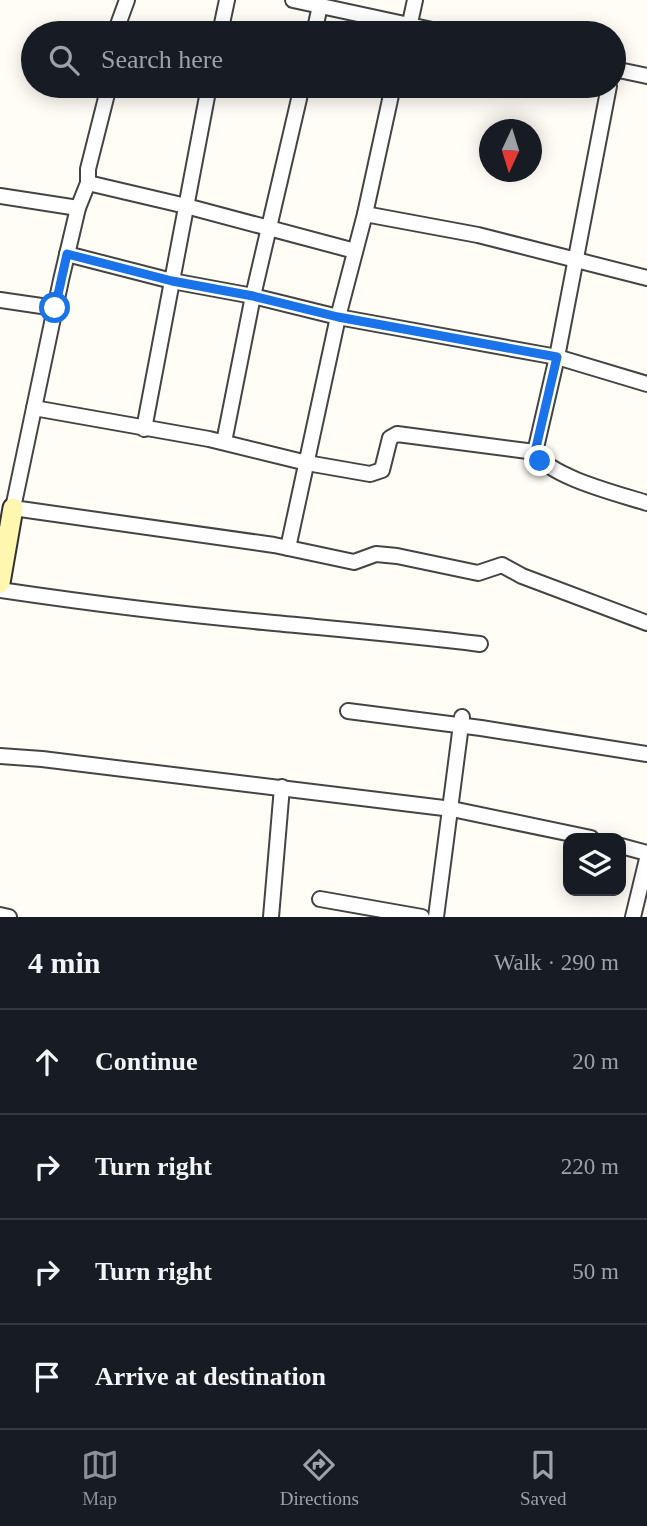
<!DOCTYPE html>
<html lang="en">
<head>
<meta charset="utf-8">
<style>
  :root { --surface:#171b24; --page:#242831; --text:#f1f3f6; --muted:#9ea1a6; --line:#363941; --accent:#8c9099 }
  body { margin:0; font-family:Georgia,serif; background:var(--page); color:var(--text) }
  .controls { position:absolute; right:21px; bottom:21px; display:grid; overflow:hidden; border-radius:14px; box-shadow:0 4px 18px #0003 }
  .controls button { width:63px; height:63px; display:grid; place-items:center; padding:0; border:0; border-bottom:2px solid var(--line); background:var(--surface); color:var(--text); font:35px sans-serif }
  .compass { position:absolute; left:479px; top:119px; width:63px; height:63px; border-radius:50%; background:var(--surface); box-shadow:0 4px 18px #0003; rotate:184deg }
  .stop { position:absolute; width:21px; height:21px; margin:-16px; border:5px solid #1a73e8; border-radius:50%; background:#fff }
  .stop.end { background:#1a73e8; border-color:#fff; box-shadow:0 2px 7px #0008 }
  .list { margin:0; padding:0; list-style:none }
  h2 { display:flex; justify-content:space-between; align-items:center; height:91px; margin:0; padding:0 28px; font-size:30px }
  h2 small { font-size:23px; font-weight:400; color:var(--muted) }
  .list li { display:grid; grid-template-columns:46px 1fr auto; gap:21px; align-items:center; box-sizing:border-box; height:105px; padding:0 28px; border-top:2px solid var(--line) }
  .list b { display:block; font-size:26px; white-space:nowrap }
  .list em { font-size:23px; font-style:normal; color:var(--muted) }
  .icon { flex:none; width:38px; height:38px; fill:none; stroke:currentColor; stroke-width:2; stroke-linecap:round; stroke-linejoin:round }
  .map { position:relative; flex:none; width:647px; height:917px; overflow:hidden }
  .search { position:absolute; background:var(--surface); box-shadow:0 4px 18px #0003; left:21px; right:21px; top:21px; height:77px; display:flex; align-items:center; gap:18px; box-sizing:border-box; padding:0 24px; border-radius:38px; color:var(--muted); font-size:26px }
  .sheet { height:511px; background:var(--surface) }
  nav { display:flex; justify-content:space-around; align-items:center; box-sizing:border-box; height:98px; border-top:2px solid var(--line); background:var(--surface); font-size:19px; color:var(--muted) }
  nav a { display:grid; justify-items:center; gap:4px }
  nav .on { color:var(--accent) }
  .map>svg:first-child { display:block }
</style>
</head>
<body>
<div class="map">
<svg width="647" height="917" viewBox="0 0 647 917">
  <rect width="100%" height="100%" fill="#fffdf5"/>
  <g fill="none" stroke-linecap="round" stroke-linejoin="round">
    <!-- street casing -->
    <g stroke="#444" stroke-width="18">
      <g id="street">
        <path d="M 293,0 L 446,33"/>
        <path d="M 408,32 L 415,0"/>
        <path d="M 115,33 L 127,0"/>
        <path d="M 220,33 L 227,0"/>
        <path d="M 314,33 L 320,6"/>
        <path d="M 614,69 L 647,76"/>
        <path d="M 109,86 L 88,169 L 88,183 L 78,208 L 61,280 L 13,508 L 274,545 L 354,562 L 376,554 L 397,556 L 478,573 L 502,565 L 522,576 L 647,623"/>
        <path d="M 609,86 L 557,357 L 535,452 C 549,477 619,494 647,503"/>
        <path d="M 88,183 L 186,206 L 355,251"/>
        <path d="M 0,196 L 78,208"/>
        <path d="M 365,214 L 478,235 L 647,278"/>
        <path d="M 67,254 L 172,281 L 253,296 L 338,317 L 557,357 L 647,384"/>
        <path d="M 0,300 L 55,308"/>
        <path d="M 34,408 L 209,439 L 307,463 L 370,474 L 382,470 L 390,438 L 397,434 L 535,452"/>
        <path d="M 144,429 L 209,86"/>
        <path d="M 224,442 L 253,296 L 302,86"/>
        <path d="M 288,548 L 338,317 L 365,214 L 393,86"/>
        <path d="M 0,590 C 88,603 175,614 264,622 C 336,629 408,635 480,644"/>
        <path d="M 348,711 L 481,728 L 647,754"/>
        <path d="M 0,756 L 42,759 L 452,809 L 591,838"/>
        <path d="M 621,846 L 647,853"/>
        <path d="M 320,899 L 422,917"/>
        <path d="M 0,915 L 9,917"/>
        <path d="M 271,917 L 282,787"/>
        <path d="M 436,917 L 462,717"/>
        <path d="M 633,917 L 647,859"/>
      </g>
    </g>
    <!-- secondary casing -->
    <g stroke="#333" stroke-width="23">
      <path id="secondary" d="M 0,583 L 13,508"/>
    </g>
    <!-- street -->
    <use href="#street" stroke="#fff" stroke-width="14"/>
    <!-- secondary -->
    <use href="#secondary" stroke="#fff6b0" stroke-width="19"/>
  </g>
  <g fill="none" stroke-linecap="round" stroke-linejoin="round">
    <!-- route -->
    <path stroke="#1a73e8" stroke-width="9" d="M 55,308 L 67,254 L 172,281 L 253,296 L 338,317 L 557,357 L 535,452 L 540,461"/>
  </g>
</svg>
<div class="controls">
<button><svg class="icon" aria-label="layers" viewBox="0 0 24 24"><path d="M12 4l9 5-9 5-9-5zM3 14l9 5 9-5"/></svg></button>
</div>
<svg class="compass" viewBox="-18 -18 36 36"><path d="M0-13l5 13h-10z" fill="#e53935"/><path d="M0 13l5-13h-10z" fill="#9ea1a6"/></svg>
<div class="stop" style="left:55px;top:308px"></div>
<div class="stop end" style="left:540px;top:461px"></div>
<div class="search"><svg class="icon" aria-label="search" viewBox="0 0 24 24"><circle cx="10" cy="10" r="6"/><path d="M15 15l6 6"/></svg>Search here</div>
</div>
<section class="sheet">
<h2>4 min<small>Walk · 290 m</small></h2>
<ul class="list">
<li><svg class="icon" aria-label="ahead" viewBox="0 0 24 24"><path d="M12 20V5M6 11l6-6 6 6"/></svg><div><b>Continue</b></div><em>20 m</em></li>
<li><svg class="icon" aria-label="right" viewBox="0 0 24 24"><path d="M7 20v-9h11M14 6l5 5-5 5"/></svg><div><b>Turn right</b></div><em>220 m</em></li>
<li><svg class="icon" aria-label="right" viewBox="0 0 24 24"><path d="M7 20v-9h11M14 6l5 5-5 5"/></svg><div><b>Turn right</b></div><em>50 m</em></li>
<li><svg class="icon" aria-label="arrive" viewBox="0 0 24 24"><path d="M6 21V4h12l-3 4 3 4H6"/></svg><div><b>Arrive at destination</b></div></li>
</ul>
</section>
<nav>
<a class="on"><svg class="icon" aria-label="map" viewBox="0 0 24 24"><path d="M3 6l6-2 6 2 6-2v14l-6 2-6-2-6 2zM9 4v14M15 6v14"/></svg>Map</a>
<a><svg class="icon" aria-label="directions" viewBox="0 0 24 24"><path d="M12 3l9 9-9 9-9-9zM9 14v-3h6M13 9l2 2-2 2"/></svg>Directions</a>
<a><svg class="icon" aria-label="saved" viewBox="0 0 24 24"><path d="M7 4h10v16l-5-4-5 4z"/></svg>Saved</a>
</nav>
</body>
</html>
